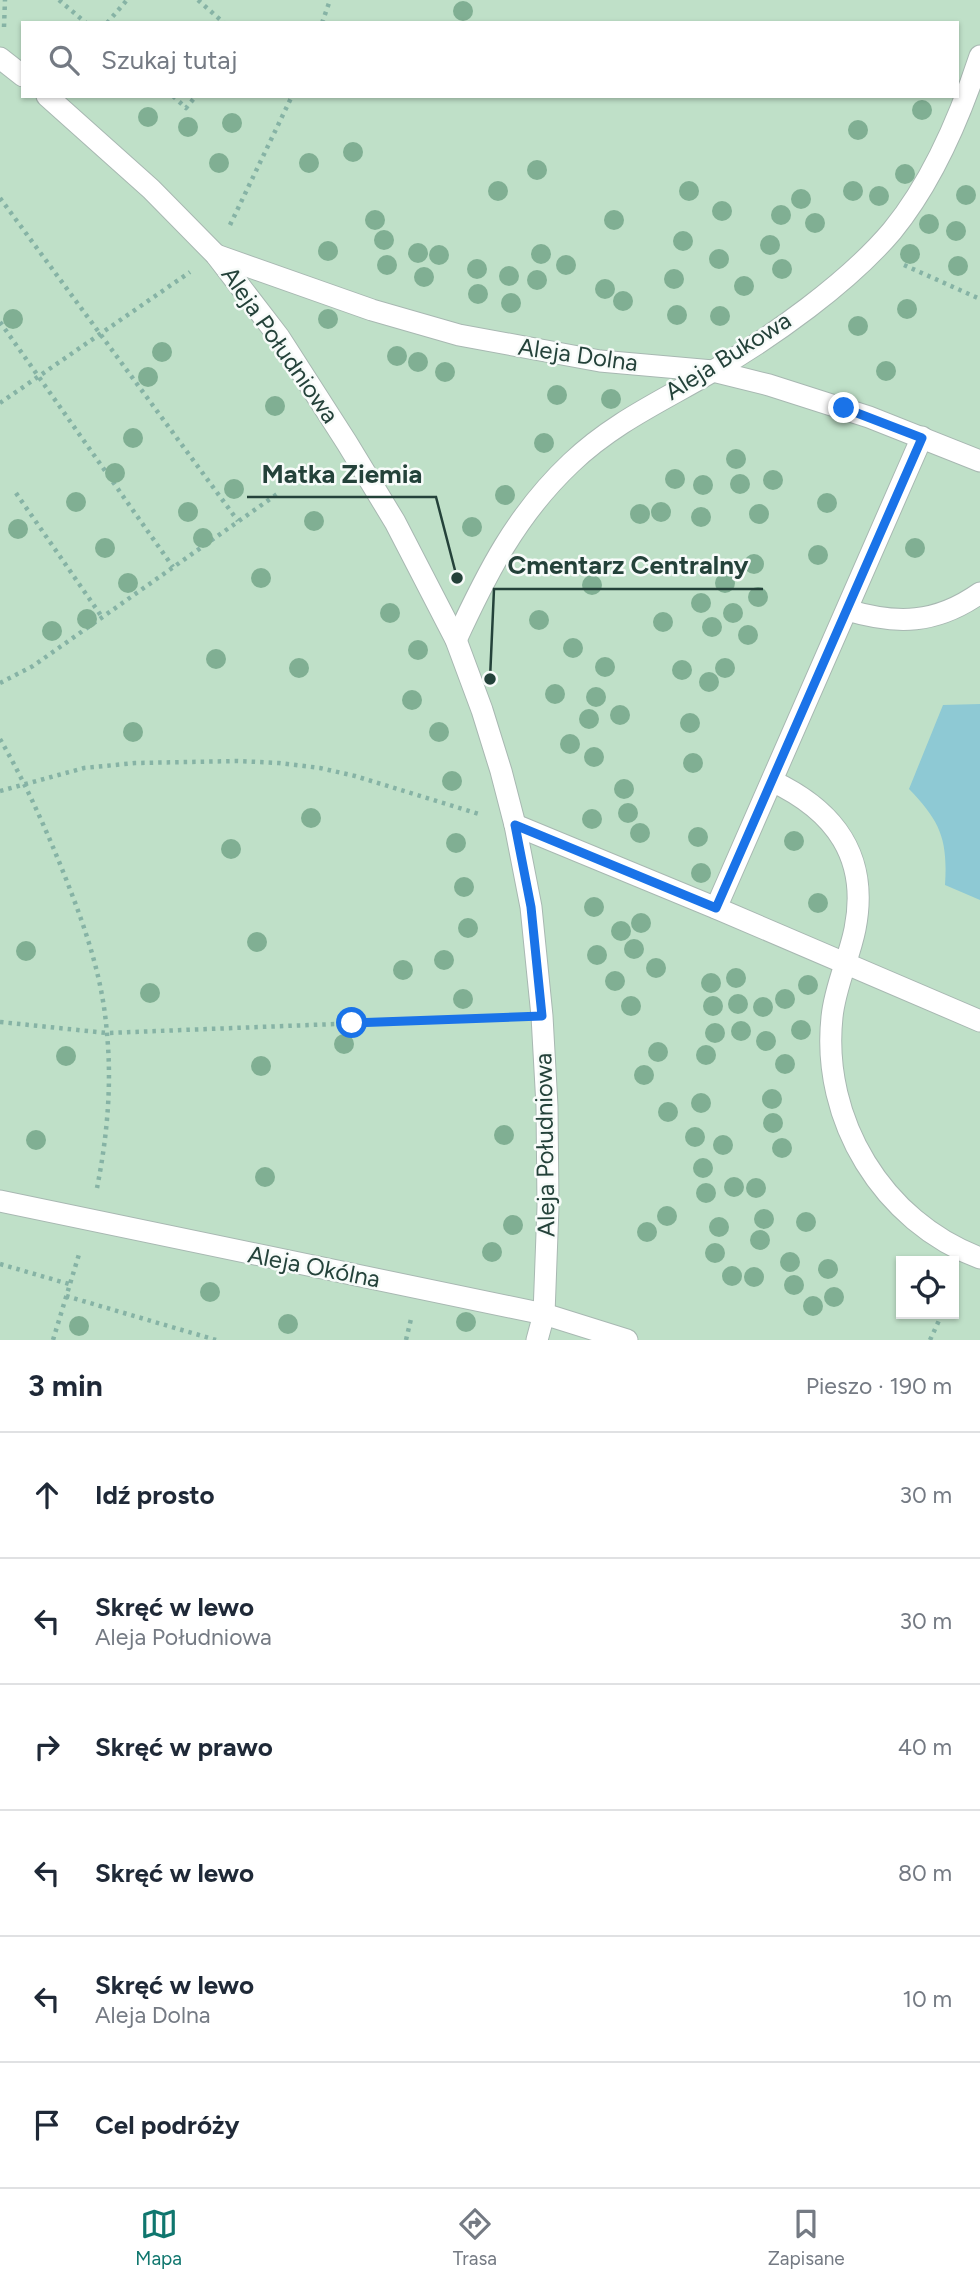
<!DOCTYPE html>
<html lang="pl">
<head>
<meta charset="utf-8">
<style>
  :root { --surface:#fff; --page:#f2f2f3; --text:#1f2937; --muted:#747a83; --line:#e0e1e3; --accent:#0f766e }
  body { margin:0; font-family:Figtree,sans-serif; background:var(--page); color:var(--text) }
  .controls { position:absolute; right:21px; bottom:21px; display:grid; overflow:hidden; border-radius:0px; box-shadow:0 2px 5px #0004 }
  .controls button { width:63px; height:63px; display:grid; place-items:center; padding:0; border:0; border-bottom:2px solid var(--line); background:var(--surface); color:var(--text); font:35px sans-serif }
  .stop { position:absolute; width:21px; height:21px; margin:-16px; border:5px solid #1a73e8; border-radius:50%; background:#fff }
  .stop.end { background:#1a73e8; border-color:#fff; box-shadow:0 2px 7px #0008 }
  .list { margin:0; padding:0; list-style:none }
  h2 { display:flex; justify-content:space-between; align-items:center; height:91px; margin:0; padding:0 28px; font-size:30px }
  h2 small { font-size:23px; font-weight:400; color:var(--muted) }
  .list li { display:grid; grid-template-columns:46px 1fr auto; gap:21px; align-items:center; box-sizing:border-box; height:126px; padding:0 28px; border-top:2px solid var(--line) }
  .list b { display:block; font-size:26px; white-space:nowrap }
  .list p { margin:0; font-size:23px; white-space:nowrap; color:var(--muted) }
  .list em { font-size:23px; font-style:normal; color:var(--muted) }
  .icon { flex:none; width:38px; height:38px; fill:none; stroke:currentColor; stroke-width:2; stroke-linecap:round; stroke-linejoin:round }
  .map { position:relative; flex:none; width:980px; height:1340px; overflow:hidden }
  .search { position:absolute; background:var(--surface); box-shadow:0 2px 5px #0004; left:21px; right:21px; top:21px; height:77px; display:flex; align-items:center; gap:18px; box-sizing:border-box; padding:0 24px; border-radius:0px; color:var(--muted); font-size:26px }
  .sheet { height:847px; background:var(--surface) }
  nav { display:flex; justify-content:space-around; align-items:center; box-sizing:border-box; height:98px; border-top:2px solid var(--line); background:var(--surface); font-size:19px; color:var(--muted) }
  nav a { display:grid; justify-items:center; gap:4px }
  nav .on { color:var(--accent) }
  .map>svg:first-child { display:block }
</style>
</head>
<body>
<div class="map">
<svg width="980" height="1340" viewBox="0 0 980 1340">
  <rect width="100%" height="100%" fill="#e6efeb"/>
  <!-- green -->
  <path fill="#bfe0c8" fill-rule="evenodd" d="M 0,0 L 980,0 L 980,1340 L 0,1340 ZM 23,23 L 957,23 L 957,96 L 23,96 ZM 901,1261 L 954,1261 L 954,1314 L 901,1314 Z"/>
  <!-- water -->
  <path fill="#8ec9d4" d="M 980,704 L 980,900 L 945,885 C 948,839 940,821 909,789 L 943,705 Z"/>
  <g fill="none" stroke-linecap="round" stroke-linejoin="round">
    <!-- minor casing -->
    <g stroke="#a8b8b2" stroke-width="23">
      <g id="minor">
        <path d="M 0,58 L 23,76"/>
        <path d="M 47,96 L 151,189 L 216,255 L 279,337 L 347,443 L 395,522 L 456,640 L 482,710 L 501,771 L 515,825 L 531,907 L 542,1016 L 547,1106 L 548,1207 L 544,1314 L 537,1340"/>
        <path d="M 216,255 L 372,310 L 459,335 L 600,361 L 713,371 L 769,385 L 869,417 L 980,461"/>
        <path d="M 847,610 C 897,625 936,624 980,593"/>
        <path d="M 456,640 C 487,573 516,515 571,463 C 614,422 662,401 713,371 C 772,337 848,283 892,231 C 933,181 960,117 980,56"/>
        <path d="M 772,781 C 836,811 869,858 855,929 C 849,959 835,986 832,1017 C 821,1120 883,1222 980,1258"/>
        <path d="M 515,825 L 716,908 L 980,1021"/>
        <path d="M 716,908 L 922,437"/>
        <path d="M 0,1201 L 544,1314 L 627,1340"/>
      </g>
    </g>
    <!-- path -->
    <g stroke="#86b3a5" stroke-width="4.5" stroke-dasharray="3.5 5" stroke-linecap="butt">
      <path d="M 59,0 L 86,23"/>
      <path d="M 198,0 L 224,23"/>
      <path d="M 107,23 L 127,0"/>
      <path d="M 322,23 L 330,0"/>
      <path d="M 4,27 L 5,0"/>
      <path d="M 173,96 L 186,108 L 196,96"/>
      <path d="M 0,198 L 238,521"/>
      <path d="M 230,225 L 292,96"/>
      <path d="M 904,265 L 980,299"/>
      <path d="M 0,322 L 173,567"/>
      <path d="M 0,403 L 190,272"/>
      <path d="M 16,493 L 102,617"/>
      <path d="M 0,683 L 33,666 L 280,492"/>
      <path d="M 0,739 C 26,784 47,831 66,879 C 86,930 103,979 107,1034 C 112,1085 107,1138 97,1188"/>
      <path d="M 0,791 L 84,768 L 135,763 L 238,761 L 279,763 L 320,768 L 355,776 L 479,814"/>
      <path d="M 0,1022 L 107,1033 L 513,1017"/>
      <path d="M 0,1264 L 69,1284"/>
      <path d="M 66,1296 L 216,1340"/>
      <path d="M 53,1340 L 80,1251"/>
      <path d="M 406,1340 L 411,1319"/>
      <path d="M 930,1340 L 942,1314"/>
    </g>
    <!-- minor -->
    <use href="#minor" stroke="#fff" stroke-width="21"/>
  </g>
  <!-- trees -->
  <g fill="#80af93">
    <circle cx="463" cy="11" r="10"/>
    <circle cx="922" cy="110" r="10"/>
    <circle cx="148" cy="117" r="10"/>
    <circle cx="232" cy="123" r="10"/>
    <circle cx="188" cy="127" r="10"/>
    <circle cx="858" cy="130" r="10"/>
    <circle cx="353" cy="152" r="10"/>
    <circle cx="219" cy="163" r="10"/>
    <circle cx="309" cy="163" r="10"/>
    <circle cx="537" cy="170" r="10"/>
    <circle cx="905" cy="174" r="10"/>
    <circle cx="498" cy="191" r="10"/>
    <circle cx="689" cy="191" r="10"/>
    <circle cx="853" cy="191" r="10"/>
    <circle cx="966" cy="195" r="10"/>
    <circle cx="879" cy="196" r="10"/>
    <circle cx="801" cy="199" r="10"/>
    <circle cx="722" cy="211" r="10"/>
    <circle cx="781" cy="215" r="10"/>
    <circle cx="375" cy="220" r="10"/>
    <circle cx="614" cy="220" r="10"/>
    <circle cx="815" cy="223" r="10"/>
    <circle cx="929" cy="224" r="10"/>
    <circle cx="956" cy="231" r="10"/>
    <circle cx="384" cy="240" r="10"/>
    <circle cx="683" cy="241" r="10"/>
    <circle cx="770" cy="245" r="10"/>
    <circle cx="328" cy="251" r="10"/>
    <circle cx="418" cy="253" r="10"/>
    <circle cx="541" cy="254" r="10"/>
    <circle cx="910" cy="254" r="10"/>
    <circle cx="439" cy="255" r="10"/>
    <circle cx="719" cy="259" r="10"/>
    <circle cx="387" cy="265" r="10"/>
    <circle cx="566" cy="265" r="10"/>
    <circle cx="958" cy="266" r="10"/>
    <circle cx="477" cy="269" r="10"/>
    <circle cx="782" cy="269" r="10"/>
    <circle cx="509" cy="276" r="10"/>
    <circle cx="424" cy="277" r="10"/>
    <circle cx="674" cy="279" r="10"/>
    <circle cx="537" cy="280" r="10"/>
    <circle cx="744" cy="286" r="10"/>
    <circle cx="605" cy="289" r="10"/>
    <circle cx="478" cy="294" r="10"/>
    <circle cx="623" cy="301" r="10"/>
    <circle cx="511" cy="303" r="10"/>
    <circle cx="907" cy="309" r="10"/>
    <circle cx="677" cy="315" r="10"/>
    <circle cx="720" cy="316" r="10"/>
    <circle cx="13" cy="319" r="10"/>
    <circle cx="328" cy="319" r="10"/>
    <circle cx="858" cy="326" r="10"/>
    <circle cx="162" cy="352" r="10"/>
    <circle cx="397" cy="356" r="10"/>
    <circle cx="418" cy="362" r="10"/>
    <circle cx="886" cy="371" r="10"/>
    <circle cx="445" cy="372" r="10"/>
    <circle cx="148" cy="377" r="10"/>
    <circle cx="557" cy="395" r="10"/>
    <circle cx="611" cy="399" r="10"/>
    <circle cx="275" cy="406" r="10"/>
    <circle cx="133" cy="438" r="10"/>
    <circle cx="544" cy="443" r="10"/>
    <circle cx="736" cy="459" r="10"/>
    <circle cx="115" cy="473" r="10"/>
    <circle cx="675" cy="479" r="10"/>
    <circle cx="773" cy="480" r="10"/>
    <circle cx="740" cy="484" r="10"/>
    <circle cx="703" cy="485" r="10"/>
    <circle cx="234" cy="489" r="10"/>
    <circle cx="505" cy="495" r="10"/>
    <circle cx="76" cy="502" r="10"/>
    <circle cx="827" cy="503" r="10"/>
    <circle cx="188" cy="512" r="10"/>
    <circle cx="661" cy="512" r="10"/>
    <circle cx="640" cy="514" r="10"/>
    <circle cx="759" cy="514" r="10"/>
    <circle cx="701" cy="517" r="10"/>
    <circle cx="314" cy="521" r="10"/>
    <circle cx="472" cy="527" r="10"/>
    <circle cx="18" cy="529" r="10"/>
    <circle cx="203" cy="538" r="10"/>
    <circle cx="105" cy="548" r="10"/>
    <circle cx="915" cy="548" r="10"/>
    <circle cx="818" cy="555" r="10"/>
    <circle cx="754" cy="564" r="10"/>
    <circle cx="261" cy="578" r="10"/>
    <circle cx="128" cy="583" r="10"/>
    <circle cx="725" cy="583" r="10"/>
    <circle cx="592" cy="585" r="10"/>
    <circle cx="758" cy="597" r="10"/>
    <circle cx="701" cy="603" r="10"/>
    <circle cx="390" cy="613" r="10"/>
    <circle cx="733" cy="613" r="10"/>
    <circle cx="87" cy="619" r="10"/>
    <circle cx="539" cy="620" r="10"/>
    <circle cx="663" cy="622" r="10"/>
    <circle cx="712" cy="627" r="10"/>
    <circle cx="52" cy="631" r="10"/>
    <circle cx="748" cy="635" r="10"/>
    <circle cx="573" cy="648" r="10"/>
    <circle cx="418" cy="650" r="10"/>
    <circle cx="216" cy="659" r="10"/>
    <circle cx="605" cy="667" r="10"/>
    <circle cx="299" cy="668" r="10"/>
    <circle cx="725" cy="668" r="10"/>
    <circle cx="682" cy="670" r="10"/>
    <circle cx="709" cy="682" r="10"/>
    <circle cx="555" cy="694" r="10"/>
    <circle cx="596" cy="697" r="10"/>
    <circle cx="412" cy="700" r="10"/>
    <circle cx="620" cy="715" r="10"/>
    <circle cx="589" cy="719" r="10"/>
    <circle cx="690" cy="723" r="10"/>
    <circle cx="133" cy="732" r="10"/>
    <circle cx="439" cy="732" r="10"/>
    <circle cx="570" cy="744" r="10"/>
    <circle cx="594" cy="757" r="10"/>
    <circle cx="693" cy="763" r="10"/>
    <circle cx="452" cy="781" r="10"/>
    <circle cx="624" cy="789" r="10"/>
    <circle cx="628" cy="813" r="10"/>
    <circle cx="311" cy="818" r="10"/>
    <circle cx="592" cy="819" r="10"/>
    <circle cx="640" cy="833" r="10"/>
    <circle cx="698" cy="837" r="10"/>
    <circle cx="794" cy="841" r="10"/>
    <circle cx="456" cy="843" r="10"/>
    <circle cx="231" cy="849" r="10"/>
    <circle cx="701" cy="873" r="10"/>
    <circle cx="464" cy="887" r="10"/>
    <circle cx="818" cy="903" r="10"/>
    <circle cx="594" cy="907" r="10"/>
    <circle cx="641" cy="923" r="10"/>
    <circle cx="468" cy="928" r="10"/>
    <circle cx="621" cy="931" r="10"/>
    <circle cx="257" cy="942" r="10"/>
    <circle cx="634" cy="949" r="10"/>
    <circle cx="26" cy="951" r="10"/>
    <circle cx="597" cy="955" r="10"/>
    <circle cx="444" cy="960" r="10"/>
    <circle cx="656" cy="968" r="10"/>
    <circle cx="403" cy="970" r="10"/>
    <circle cx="736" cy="978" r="10"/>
    <circle cx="615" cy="981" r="10"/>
    <circle cx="711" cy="983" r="10"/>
    <circle cx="808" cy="985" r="10"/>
    <circle cx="150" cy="993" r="10"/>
    <circle cx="463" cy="999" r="10"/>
    <circle cx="785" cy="999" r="10"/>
    <circle cx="738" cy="1004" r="10"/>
    <circle cx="631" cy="1006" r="10"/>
    <circle cx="713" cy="1006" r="10"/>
    <circle cx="763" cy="1007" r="10"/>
    <circle cx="801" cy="1030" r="10"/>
    <circle cx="741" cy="1031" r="10"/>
    <circle cx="715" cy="1033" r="10"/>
    <circle cx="766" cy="1041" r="10"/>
    <circle cx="344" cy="1044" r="10"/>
    <circle cx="658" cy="1052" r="10"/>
    <circle cx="706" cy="1055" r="10"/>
    <circle cx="66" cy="1056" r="10"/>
    <circle cx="785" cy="1064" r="10"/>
    <circle cx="261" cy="1066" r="10"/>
    <circle cx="644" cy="1075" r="10"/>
    <circle cx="772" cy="1099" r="10"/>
    <circle cx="701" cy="1103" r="10"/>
    <circle cx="668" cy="1112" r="10"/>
    <circle cx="773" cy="1123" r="10"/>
    <circle cx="504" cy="1135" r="10"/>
    <circle cx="695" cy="1137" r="10"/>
    <circle cx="36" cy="1140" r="10"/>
    <circle cx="723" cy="1145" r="10"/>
    <circle cx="782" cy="1148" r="10"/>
    <circle cx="703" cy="1168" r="10"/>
    <circle cx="265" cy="1177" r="10"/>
    <circle cx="734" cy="1187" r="10"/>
    <circle cx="756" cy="1188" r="10"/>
    <circle cx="706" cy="1193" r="10"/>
    <circle cx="667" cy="1216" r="10"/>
    <circle cx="764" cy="1219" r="10"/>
    <circle cx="806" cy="1222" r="10"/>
    <circle cx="513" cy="1225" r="10"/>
    <circle cx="719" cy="1227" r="10"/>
    <circle cx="647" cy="1232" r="10"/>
    <circle cx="760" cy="1240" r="10"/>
    <circle cx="492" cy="1252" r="10"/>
    <circle cx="715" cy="1253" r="10"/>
    <circle cx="790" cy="1262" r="10"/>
    <circle cx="828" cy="1269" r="10"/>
    <circle cx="732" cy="1276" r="10"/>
    <circle cx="754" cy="1277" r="10"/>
    <circle cx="794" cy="1285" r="10"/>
    <circle cx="210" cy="1292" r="10"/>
    <circle cx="834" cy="1297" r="10"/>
    <circle cx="813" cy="1306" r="10"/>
    <circle cx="466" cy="1322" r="10"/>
    <circle cx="288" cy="1324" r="10"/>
    <circle cx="79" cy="1326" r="10"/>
  </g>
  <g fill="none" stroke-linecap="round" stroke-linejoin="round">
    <!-- route -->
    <path stroke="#1a73e8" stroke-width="9" d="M 352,1023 L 542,1016 L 531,907 L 515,825 L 716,908 L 922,438 L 844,408"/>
  </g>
  <g text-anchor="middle" stroke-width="5" stroke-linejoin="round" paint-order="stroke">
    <!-- street labels -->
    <g font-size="24" fill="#24423a" stroke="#f7fbf9">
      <text transform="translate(280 345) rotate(55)" y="8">Aleja Południowa</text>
      <text transform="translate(578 355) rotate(8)" y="8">Aleja Dolna</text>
      <text transform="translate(728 356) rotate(-32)" y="8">Aleja Bukowa</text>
      <text transform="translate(545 1145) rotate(-91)" y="8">Aleja Południowa</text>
      <text transform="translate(314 1267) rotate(11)" y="8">Aleja Okólna</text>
    </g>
  </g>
  <!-- callouts -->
  <path fill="none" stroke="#24423a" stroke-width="2.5" d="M457 578L436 497H247M490 679L494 589H763"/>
  <g fill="#24423a" stroke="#f7fbf9" stroke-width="2.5">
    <circle cx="457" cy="578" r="7"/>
    <circle cx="490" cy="679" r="7"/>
  </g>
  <g font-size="26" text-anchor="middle" font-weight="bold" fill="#24423a" stroke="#f7fbf9" stroke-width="5" stroke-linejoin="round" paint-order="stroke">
    <text x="342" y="483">Matka Ziemia</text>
    <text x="628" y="574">Cmentarz Centralny</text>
  </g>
</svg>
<div class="controls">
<button><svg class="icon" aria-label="locate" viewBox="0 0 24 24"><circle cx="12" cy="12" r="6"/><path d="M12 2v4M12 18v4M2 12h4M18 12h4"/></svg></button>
</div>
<div class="stop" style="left:352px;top:1023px"></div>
<div class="stop end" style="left:844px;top:408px"></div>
<div class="search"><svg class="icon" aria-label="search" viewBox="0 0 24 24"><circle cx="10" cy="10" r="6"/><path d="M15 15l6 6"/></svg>Szukaj tutaj</div>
</div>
<section class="sheet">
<h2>3 min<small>Pieszo · 190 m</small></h2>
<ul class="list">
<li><svg class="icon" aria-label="ahead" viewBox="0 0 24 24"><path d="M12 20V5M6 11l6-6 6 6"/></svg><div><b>Idź prosto</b></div><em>30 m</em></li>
<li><svg class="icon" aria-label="left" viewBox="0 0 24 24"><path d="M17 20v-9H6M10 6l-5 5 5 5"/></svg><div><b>Skręć w lewo</b><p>Aleja Południowa</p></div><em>30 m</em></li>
<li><svg class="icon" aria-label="right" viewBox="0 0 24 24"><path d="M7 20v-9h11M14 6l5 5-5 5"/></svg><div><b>Skręć w prawo</b></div><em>40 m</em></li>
<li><svg class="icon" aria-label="left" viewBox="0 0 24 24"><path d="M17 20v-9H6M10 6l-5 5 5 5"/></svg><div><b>Skręć w lewo</b></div><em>80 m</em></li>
<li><svg class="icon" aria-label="left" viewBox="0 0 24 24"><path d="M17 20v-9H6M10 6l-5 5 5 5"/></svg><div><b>Skręć w lewo</b><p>Aleja Dolna</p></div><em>10 m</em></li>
<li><svg class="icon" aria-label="arrive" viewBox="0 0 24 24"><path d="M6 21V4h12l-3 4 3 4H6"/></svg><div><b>Cel podróży</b></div></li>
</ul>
</section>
<nav>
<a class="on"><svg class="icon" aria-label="map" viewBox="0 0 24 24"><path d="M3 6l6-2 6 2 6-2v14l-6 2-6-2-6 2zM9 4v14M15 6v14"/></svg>Mapa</a>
<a><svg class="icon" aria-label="directions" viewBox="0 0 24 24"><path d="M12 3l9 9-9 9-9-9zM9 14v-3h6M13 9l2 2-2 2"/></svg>Trasa</a>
<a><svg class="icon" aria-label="saved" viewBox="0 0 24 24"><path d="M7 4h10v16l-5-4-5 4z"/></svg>Zapisane</a>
</nav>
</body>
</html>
